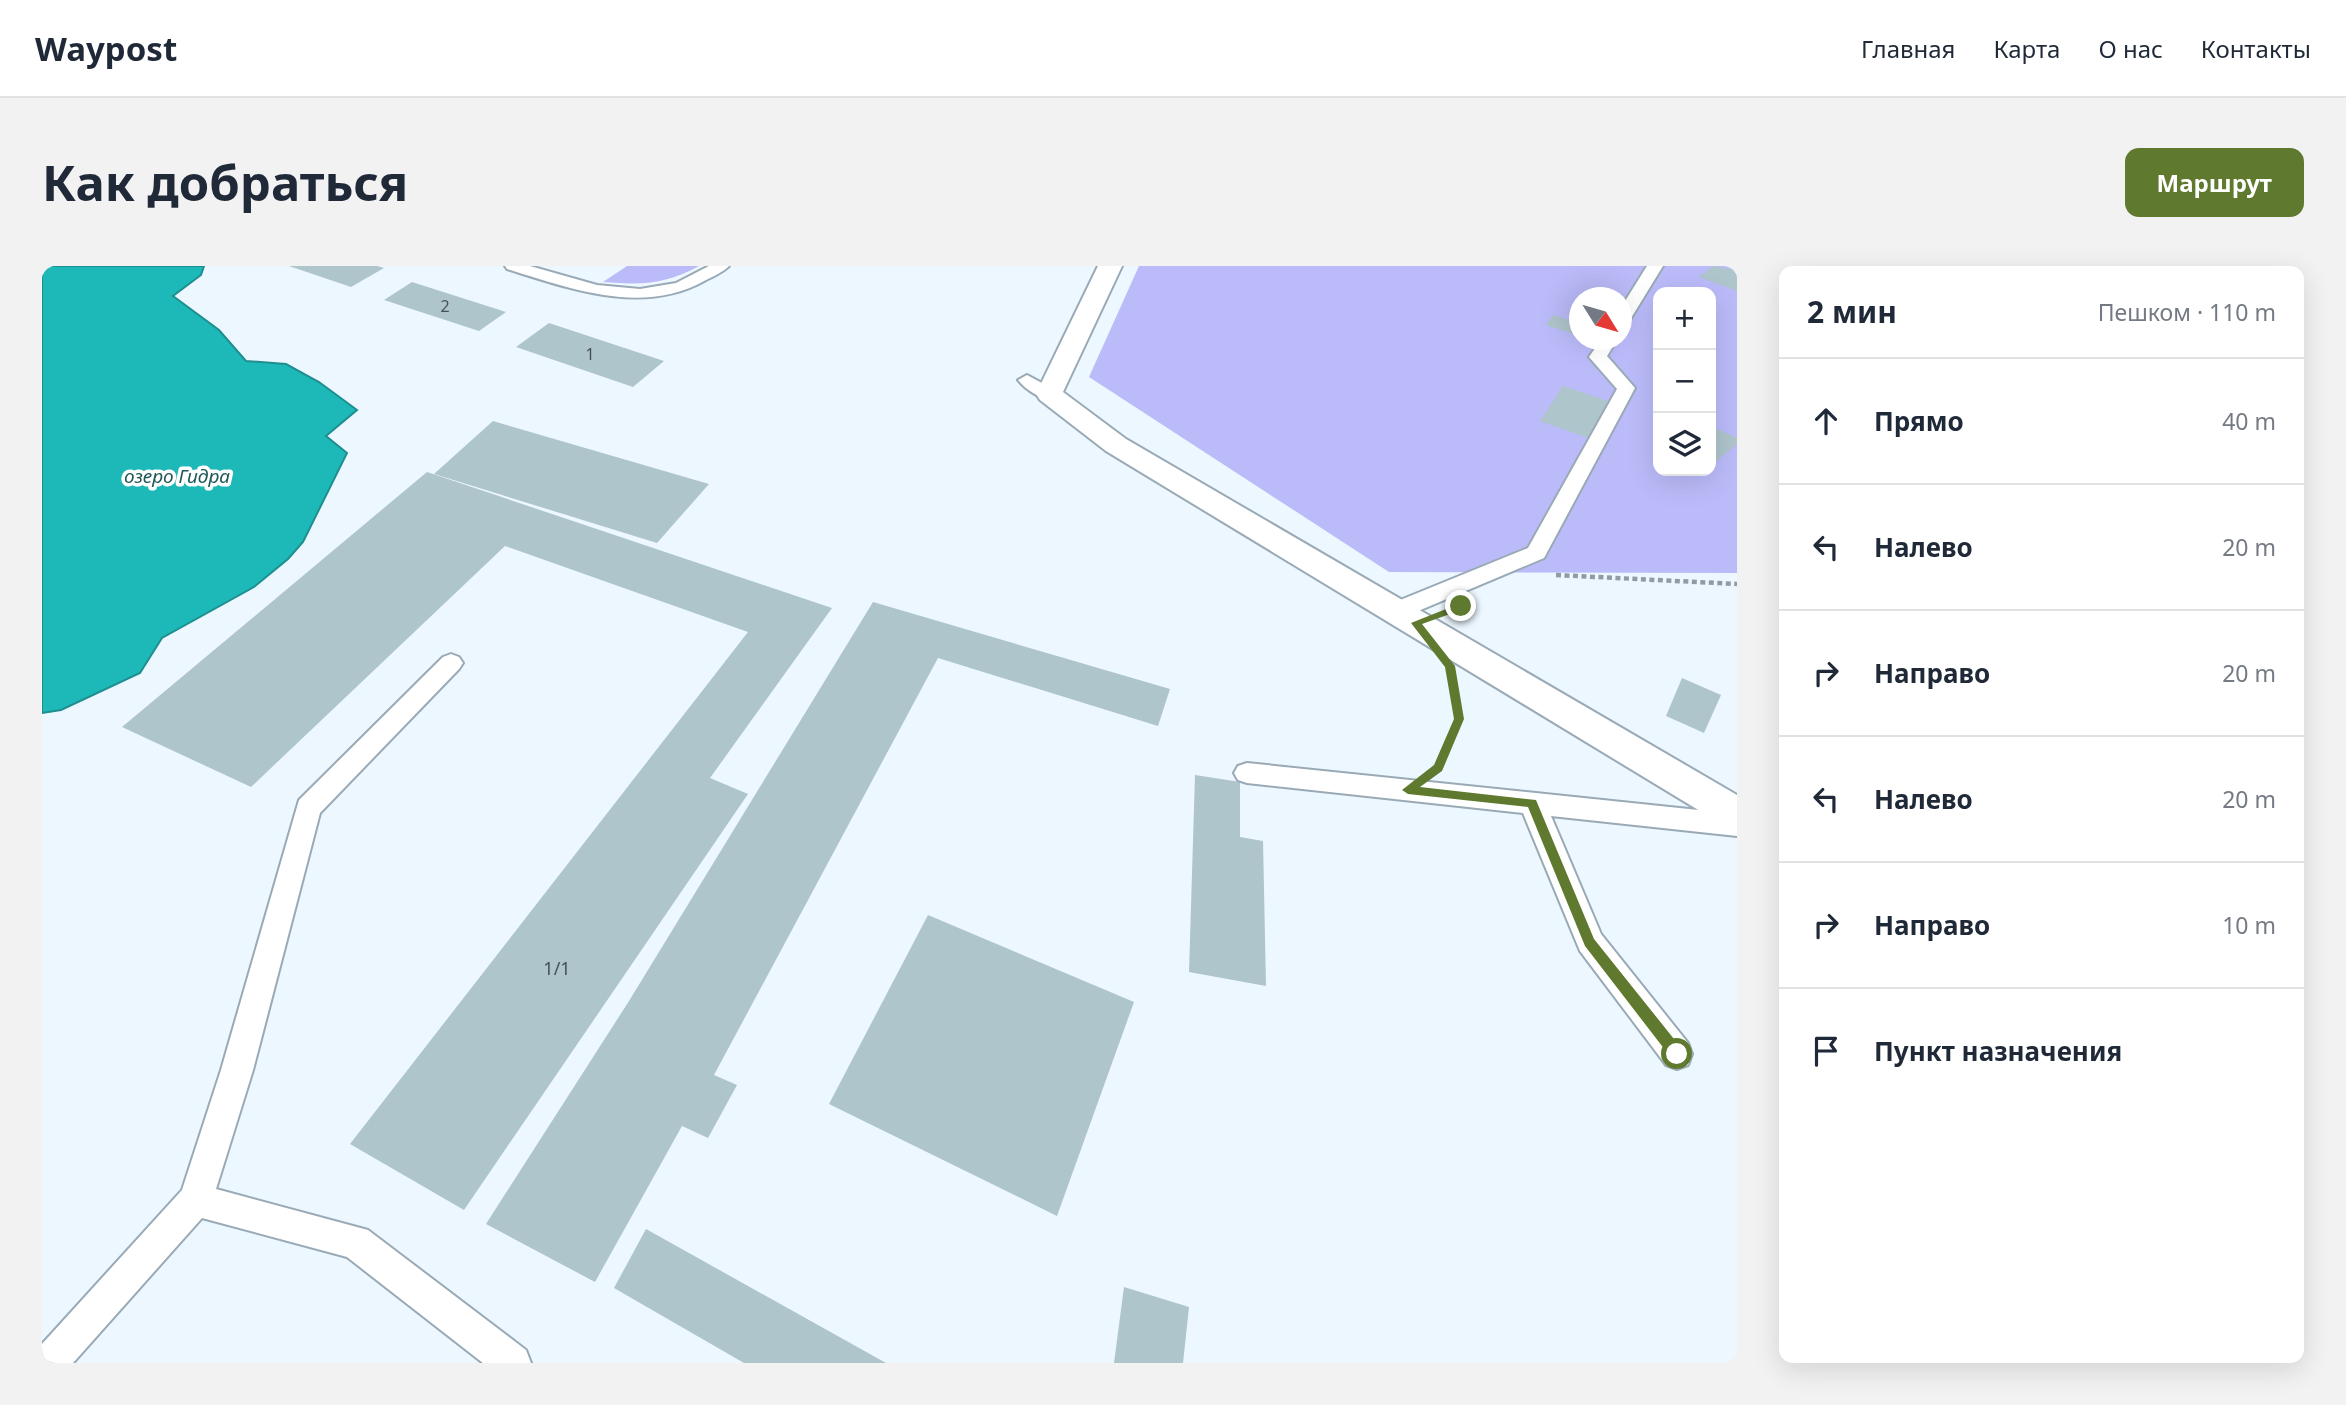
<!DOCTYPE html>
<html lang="ru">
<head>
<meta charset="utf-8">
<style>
  :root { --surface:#fff; --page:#f2f2f3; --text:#1f2937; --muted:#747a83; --line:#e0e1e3; --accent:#5f7a2e }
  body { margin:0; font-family:"Noto Sans",sans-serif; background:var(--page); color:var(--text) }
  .controls { position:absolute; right:21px; top:21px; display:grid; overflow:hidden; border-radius:14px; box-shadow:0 7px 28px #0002 }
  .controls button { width:63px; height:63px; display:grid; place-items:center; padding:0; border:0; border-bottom:2px solid var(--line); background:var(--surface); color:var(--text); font:35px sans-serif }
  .compass { position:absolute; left:1527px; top:21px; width:63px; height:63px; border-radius:50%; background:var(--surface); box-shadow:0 7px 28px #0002; rotate:127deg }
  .stop { position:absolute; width:21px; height:21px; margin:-16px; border:5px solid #5f7a2e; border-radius:50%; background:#fff }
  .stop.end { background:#5f7a2e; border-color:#fff; box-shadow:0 2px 7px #0008 }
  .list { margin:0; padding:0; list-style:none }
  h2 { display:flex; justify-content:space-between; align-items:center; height:91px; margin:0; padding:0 28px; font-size:30px }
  h2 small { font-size:23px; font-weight:400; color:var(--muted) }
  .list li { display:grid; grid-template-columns:46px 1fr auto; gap:21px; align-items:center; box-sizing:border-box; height:126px; padding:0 28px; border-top:2px solid var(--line) }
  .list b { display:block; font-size:26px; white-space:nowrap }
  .list em { font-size:23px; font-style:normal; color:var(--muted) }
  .icon { flex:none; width:38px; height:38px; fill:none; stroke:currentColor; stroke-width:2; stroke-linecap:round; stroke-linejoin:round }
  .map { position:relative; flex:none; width:1695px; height:1097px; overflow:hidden; border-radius:14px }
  header { display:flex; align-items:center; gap:42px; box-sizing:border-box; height:98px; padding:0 35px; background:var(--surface); border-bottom:2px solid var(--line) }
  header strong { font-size:33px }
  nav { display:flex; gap:38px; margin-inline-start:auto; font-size:24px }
  .intro { display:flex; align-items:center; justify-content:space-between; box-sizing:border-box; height:168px; padding:0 42px }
  h1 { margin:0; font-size:49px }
  .button { padding:18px 32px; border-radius:14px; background:var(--accent); color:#fff; font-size:24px; font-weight:700 }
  main { display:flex; gap:42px; padding:0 42px }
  aside { flex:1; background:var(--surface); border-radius:14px; box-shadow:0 7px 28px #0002 }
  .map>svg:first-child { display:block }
</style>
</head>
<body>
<header>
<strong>Waypost</strong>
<nav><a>Главная</a><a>Карта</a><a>О нас</a><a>Контакты</a></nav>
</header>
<div class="intro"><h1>Как добраться</h1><a class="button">Маршрут</a></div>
<main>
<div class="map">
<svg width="1695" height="1097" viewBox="0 0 1695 1097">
  <rect width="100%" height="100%" fill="#ecf7ff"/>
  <!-- green -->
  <g fill="#bbbbfa" fill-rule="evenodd">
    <path d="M 585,0 L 657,0 C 622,19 599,19 561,16 Z"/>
    <path d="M 1097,0 L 1695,0 L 1695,307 L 1347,306 L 1047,111 ZM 1616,26 L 1669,26 L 1669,205 L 1616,205 ZM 1538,32 L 1580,32 L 1580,74 L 1538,74 Z"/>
  </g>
  <!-- water -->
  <path fill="#1db9b8" stroke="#1f8e8f" stroke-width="2" d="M 0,0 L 162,0 L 159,9 L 131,30 L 177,64 L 204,95 L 244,98 L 277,116 L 315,144 L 284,170 L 305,187 L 261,276 L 246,293 L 212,321 L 120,372 L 98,407 L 19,444 L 0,447 Z"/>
  <!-- building -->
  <g fill="#aec5cb">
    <path d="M 247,0 L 335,0 L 342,2 L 309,21 Z"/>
    <path d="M 1671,0 L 1695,4 L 1695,25 L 1657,11 Z"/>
    <path d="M 370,16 L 464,46 L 437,65 L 342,34 Z"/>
    <path d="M 1511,49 L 1538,57 L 1538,70 L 1504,59 Z"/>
    <path d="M 507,57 L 622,95 L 591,121 L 474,81 Z"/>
    <path d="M 1521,120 L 1569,136 L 1546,172 L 1498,155 Z"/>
    <path d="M 451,155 L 667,218 L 615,277 L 392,208 Z"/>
    <path d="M 1669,160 L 1695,172 L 1695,178 L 1672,197 L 1669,196 Z"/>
    <path d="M 385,206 L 790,342 L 668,512 L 706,528 L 422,944 L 308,878 L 706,366 L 463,280 L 209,521 L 80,461 Z"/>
    <path d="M 831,336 L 1128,423 L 1116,460 L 896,392 L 672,809 L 695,819 L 666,872 L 640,860 L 553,1016 L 444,958 L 587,735 Z"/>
    <path d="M 1640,412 L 1679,429 L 1662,467 L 1624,450 Z"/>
    <path d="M 1153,509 L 1198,516 L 1198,571 L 1221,575 L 1224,720 L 1147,706 Z"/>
    <path d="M 886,649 L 1092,736 L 1015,950 L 787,838 Z"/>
    <path d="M 604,963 L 844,1097 L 702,1097 L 572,1022 Z"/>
    <path d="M 1082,1021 L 1147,1041 L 1141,1097 L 1072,1097 Z"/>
  </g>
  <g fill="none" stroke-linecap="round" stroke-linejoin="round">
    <!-- lane casing -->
    <g stroke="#99aab6" stroke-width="4">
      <g id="lane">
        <path d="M 463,0 L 488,0 L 555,19 L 598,23 L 634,17 L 667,0 L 687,0 C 681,6 672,10 664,14 C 601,50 529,23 465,3 Z"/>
        <path d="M 1605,0 L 1621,0 L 1586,57 L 1580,58 L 1580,40 Z"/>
        <path d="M 1559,74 L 1575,74 L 1565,90 L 1593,122 L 1502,292 L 1362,351 L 1354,353 L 1346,351 L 1343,345 L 1346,339 L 1486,282 L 1575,123 L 1547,91 Z"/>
        <path d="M 985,109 L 1013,124 L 1016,128 L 1013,132 C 1000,135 984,124 976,114 Z"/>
        <path d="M 409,388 L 417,391 L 421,397 L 417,403 L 278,547 L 211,804 L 174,923 L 326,964 L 484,1084 L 489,1097 L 441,1097 L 305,991 L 160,952 L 31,1097 L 0,1097 L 0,1078 L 140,924 L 179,804 L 257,534 L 401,391 Z"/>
        <path d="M 1205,497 L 1695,548 L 1695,570 L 1509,550 L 1559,668 L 1646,777 L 1650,788 L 1646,799 L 1635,803 L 1624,799 L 1538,685 L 1481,547 L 1205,517 L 1196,514 L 1192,507 L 1196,500 Z"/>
      </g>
    </g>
    <!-- street casing -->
    <g stroke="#99aab6" stroke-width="4">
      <path id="street" d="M 1056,0 L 1080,0 L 1021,126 L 1084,173 L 1695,529 L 1695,564 L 1681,559 L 1064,185 L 998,134 L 994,128 Z"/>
    </g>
    <!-- path -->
    <g stroke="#929ba2" stroke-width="4.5" stroke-dasharray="5 3.5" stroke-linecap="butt">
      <path d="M 1514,309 L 1695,318"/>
      <path d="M 1399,496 L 1417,453 L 1411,422"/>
    </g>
    <!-- lane -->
    <use href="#lane" fill="#fff" fill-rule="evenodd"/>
    <!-- street -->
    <use href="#street" fill="#fff" fill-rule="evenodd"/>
  </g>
  <!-- route -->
  <path fill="#5f7a2e" d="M 1419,337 L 1424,340 L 1422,343 L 1380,358 L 1413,400 L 1422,453 L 1400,505 L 1378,521 L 1494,534 L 1552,673 L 1640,783 L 1640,793 L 1630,793 L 1543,680 L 1486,541 L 1366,528 L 1360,524 L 1392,499 L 1412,453 L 1403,401 L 1369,357 Z"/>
  <g text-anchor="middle" stroke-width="7" stroke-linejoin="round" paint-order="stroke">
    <!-- far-number labels -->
    <g font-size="16" fill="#465156">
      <text x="403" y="46">2</text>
      <text x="548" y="94">1</text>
    </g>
    <!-- number labels -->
    <g font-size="18" fill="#465156">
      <text x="515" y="709">1/1</text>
    </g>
    <!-- far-water labels -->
    <g font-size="19" font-style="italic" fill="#205959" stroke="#fff">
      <text x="135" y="217">озеро Гидра</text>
    </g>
  </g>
</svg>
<div class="controls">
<button>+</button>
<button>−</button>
<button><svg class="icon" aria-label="layers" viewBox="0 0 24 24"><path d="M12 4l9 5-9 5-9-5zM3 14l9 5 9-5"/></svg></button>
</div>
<svg class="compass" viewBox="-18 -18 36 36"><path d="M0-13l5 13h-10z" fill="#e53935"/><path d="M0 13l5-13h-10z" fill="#747a83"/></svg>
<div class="stop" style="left:1635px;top:788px"></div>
<div class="stop end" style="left:1419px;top:340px"></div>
</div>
<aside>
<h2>2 мин<small>Пешком · 110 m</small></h2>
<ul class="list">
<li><svg class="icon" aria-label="ahead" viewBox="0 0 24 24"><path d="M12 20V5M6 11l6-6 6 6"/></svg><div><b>Прямо</b></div><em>40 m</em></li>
<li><svg class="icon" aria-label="left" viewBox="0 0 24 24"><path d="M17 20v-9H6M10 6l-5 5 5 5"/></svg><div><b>Налево</b></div><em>20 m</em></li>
<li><svg class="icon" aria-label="right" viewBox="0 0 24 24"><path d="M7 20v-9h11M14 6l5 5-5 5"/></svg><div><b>Направо</b></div><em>20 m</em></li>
<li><svg class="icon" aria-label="left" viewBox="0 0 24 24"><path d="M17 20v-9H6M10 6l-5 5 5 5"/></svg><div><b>Налево</b></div><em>20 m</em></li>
<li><svg class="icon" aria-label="right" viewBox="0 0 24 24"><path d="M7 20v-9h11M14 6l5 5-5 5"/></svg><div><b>Направо</b></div><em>10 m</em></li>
<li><svg class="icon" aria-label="arrive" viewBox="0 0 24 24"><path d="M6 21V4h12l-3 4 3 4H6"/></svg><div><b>Пункт назначения</b></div></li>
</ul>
</aside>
</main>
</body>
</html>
